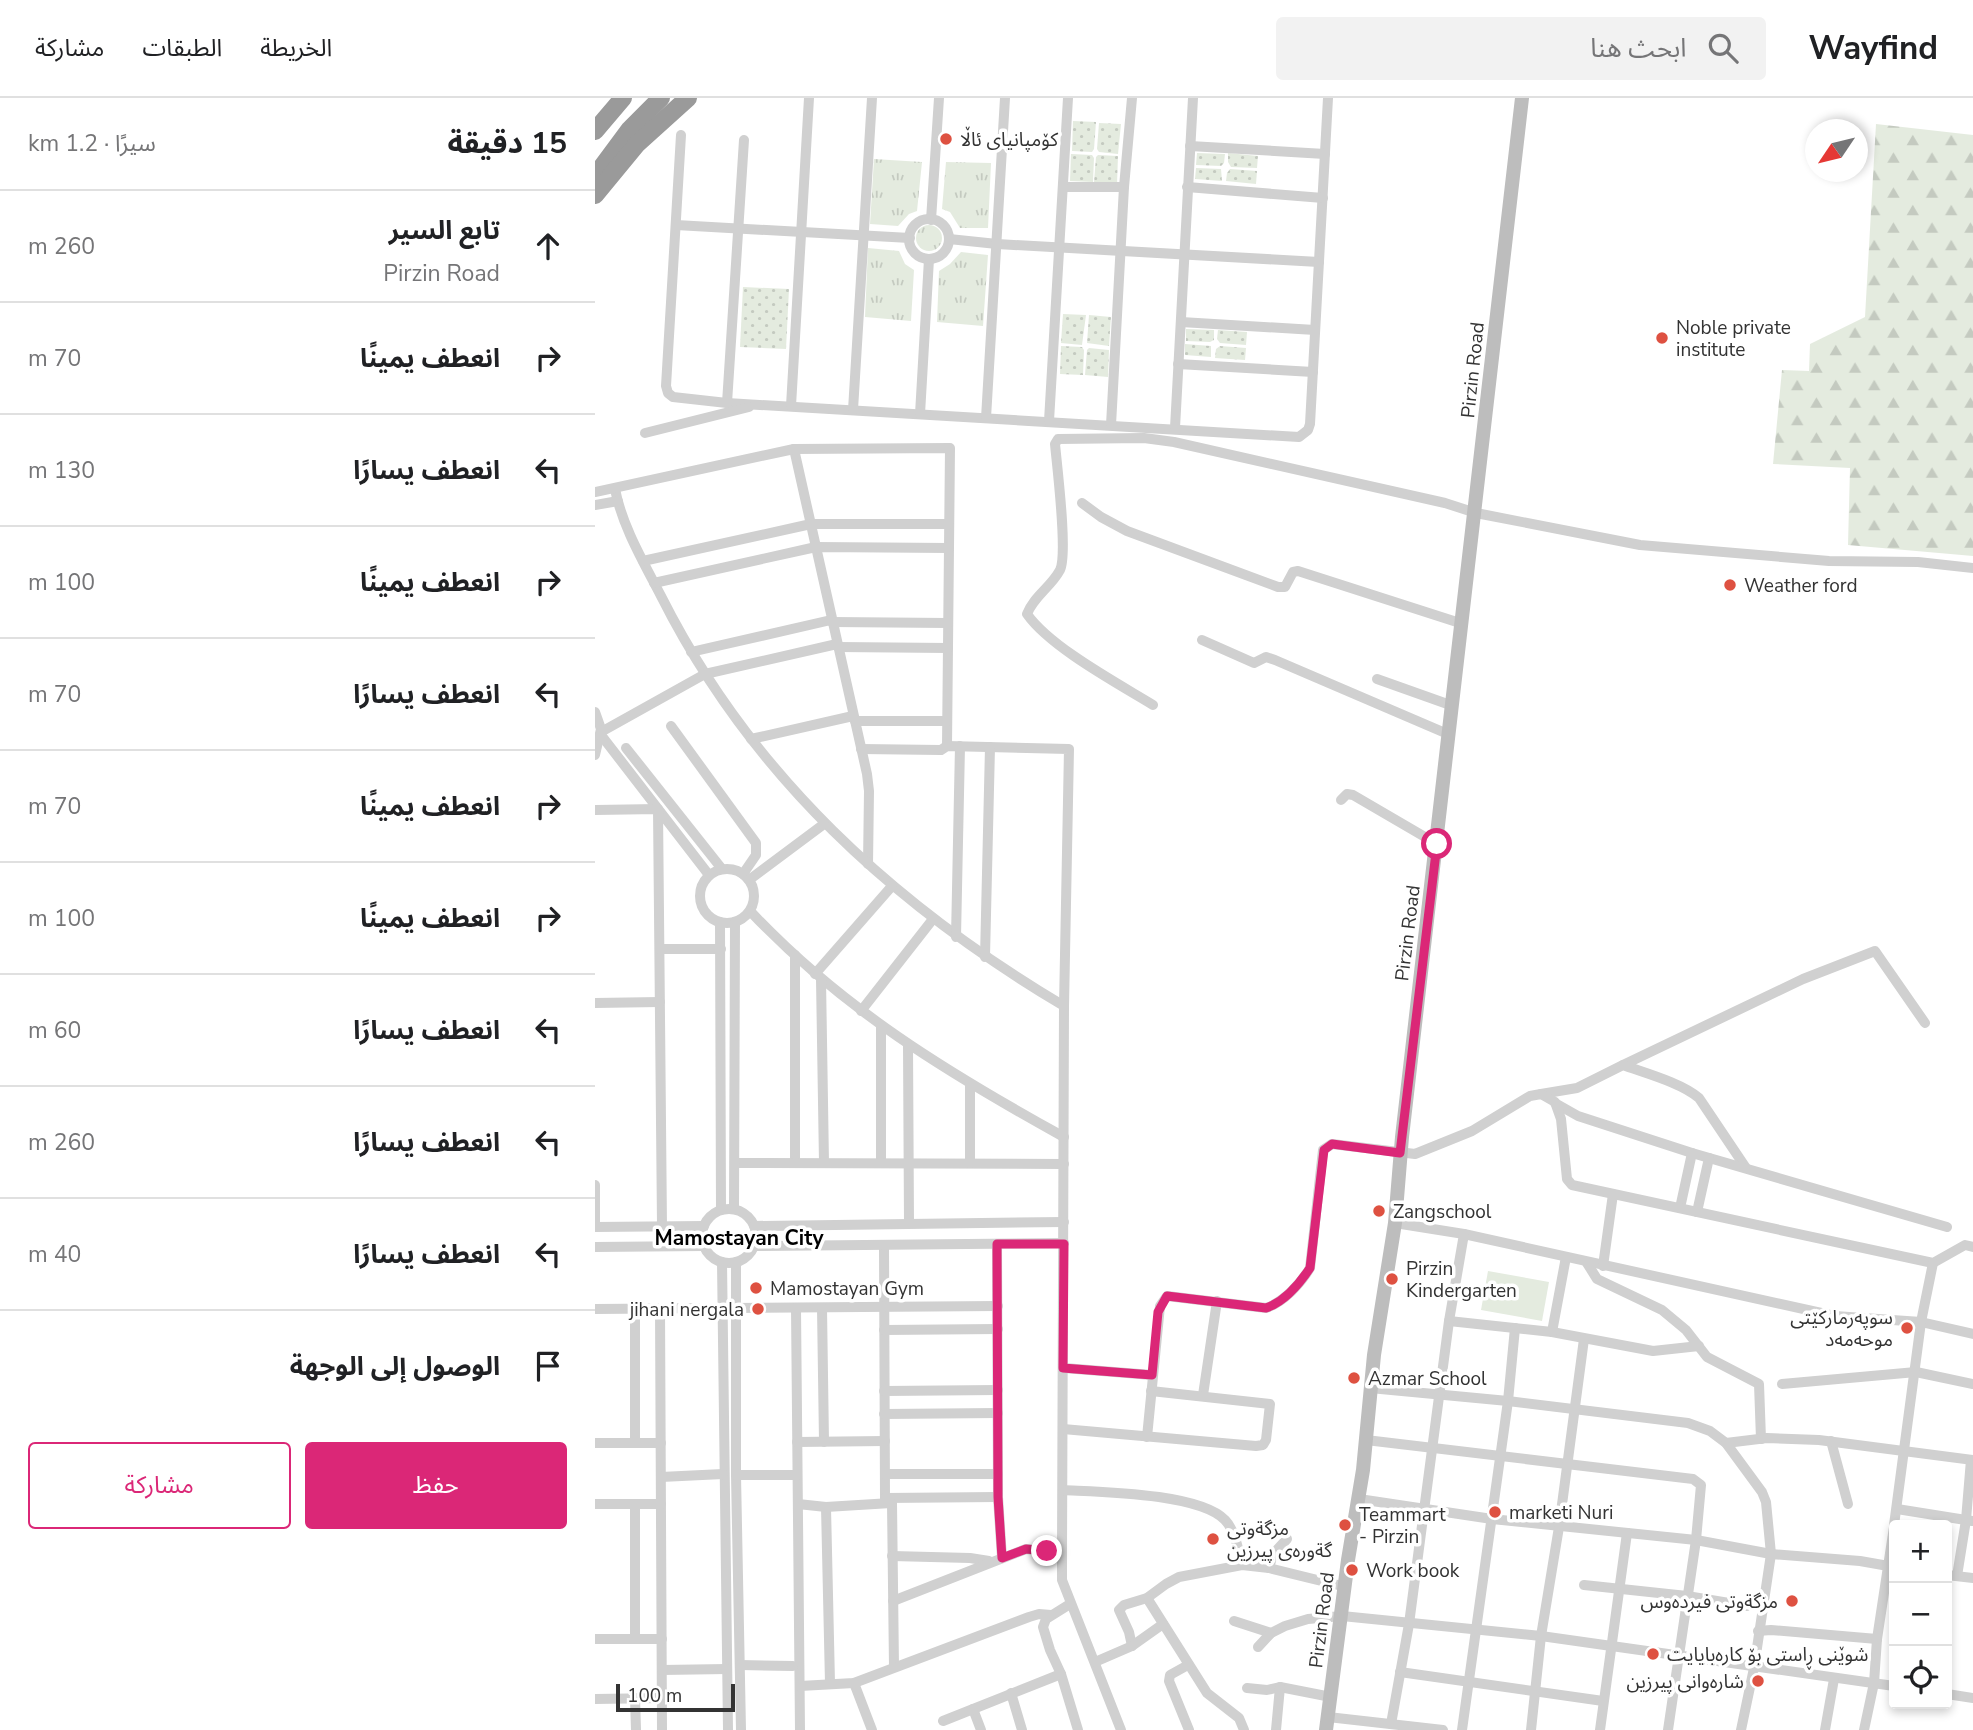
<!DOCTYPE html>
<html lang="ar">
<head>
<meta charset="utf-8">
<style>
  :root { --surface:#fff; --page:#f2f2f2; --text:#202124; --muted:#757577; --line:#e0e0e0; --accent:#db2777 }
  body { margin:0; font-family:"Nunito Sans","Noto Sans Arabic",sans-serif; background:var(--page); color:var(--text); direction:rtl }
  .controls { position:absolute; right:21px; bottom:21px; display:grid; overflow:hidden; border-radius:7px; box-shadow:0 4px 10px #0003 }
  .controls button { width:63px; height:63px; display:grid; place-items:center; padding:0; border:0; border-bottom:2px solid var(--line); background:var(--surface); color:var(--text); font:35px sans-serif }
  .compass { position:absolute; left:1210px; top:21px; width:63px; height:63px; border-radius:50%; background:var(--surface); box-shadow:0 4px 10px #0003; rotate:235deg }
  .scale { position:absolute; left:21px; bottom:18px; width:119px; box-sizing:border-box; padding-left:7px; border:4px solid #333; border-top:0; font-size:19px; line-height:24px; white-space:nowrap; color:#333; -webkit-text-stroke:5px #fff; paint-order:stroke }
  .stop { position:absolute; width:21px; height:21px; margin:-16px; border:5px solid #db2777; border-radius:50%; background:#fff }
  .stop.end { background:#db2777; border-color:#fff; box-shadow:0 2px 7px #0008 }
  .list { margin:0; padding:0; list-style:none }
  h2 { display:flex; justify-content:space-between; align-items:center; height:91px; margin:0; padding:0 28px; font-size:30px }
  h2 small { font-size:23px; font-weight:400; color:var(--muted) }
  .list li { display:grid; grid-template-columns:46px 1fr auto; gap:21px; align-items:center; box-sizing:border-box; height:112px; padding:0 28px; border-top:2px solid var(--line) }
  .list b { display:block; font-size:26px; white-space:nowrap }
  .list p { margin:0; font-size:23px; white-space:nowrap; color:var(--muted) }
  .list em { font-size:23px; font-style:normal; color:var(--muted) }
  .actions { display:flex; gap:14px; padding:21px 28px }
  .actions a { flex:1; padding:16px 0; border:2px solid var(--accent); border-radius:7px; text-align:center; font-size:24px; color:var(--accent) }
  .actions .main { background:var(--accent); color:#fff }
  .icon { flex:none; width:38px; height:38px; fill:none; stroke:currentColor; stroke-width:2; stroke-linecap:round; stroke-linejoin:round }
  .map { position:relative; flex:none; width:1378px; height:1632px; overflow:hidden; direction:ltr }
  header { display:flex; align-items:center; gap:42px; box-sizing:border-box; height:98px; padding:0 35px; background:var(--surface); border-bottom:2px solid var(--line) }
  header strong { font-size:33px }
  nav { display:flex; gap:38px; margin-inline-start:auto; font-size:24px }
  .search { width:490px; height:63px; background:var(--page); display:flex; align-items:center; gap:18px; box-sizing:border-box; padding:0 24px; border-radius:7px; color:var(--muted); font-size:26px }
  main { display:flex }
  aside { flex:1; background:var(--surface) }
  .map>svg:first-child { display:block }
</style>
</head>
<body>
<header>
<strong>Wayfind</strong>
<div class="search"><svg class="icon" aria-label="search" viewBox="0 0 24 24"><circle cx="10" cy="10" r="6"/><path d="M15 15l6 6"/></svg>ابحث هنا</div>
<nav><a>الخريطة</a><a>الطبقات</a><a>مشاركة</a></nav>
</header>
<main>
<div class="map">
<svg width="1378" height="1632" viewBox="0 0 1378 1632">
  <defs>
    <pattern id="grass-tufts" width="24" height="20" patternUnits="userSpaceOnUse" patternTransform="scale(1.75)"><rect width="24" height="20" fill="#e4ebdf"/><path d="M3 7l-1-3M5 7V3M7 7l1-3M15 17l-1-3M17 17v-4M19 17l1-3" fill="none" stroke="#c4cac0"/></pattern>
    <pattern id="forest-firs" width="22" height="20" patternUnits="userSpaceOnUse" patternTransform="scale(1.75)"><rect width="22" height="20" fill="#e4ebdf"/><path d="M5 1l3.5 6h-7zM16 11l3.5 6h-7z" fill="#c4cac0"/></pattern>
    <pattern id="park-dots" width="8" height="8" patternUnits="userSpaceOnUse" patternTransform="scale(1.75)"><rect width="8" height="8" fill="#e4ebdf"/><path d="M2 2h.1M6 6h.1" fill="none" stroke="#c4cac0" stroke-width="1.8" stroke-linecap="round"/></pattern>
  </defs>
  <rect width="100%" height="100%" fill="#fff"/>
  <!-- grass -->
  <g fill="url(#grass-tufts)">
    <path d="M 279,61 L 327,64 L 322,113 L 314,116 L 303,128 L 275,126 Z"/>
    <path d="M 351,64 L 396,65 L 393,130 L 365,130 L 355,114 L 347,111 Z"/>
    <circle cx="334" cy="140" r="13"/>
    <path d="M 273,150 L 304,153 L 310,166 L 319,172 L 316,223 L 270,219 Z"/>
    <path d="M 366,154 L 393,157 L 388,228 L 342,224 L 344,173 L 355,166 Z"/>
  </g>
  <!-- forest -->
  <path fill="url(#forest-firs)" d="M 1281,26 L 1378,37 L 1378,458 L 1253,447 L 1255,370 L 1178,366 L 1187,272 L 1214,273 L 1215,246 L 1270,219 Z"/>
  <!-- park -->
  <g fill="url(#park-dots)">
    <path d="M 478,23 L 501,24 L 499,51 L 497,54 L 477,53 Z"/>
    <path d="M 504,25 L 526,26 L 523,56 L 504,54 L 502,51 Z"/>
    <path d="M 602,55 L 630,56 L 629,65 L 626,68 L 601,67 Z"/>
    <path d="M 633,55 L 663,58 L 662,70 L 636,69 L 633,64 Z"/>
    <path d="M 476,56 L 497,57 L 499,60 L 498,84 L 475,83 Z"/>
    <path d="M 503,57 L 523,58 L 522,86 L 499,84 L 501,59 Z"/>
    <path d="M 601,70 L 626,71 L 627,83 L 600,81 Z"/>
    <path d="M 635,71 L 662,73 L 661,86 L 631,83 L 632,75 Z"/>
    <path d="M 148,189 L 194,191 L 191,251 L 145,249 Z"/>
    <path d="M 468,216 L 491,217 L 487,247 L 466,245 Z"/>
    <path d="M 494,217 L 516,219 L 514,248 L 492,245 Z"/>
    <path d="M 591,231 L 619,232 L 619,242 L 615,244 L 591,243 Z"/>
    <path d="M 623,232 L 652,234 L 651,247 L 625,245 L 622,241 Z"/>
    <path d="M 590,246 L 616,248 L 616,259 L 590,257 Z"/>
    <path d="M 466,248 L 487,249 L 489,252 L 488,277 L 465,276 Z"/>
    <path d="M 625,248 L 651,250 L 650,262 L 620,260 L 621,251 Z"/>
    <path d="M 494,250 L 514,252 L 513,279 L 490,277 L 492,252 Z"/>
  </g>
  <!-- pitch -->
  <path fill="#e4ebdf" d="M 893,1173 L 954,1184 L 947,1223 L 886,1212 Z"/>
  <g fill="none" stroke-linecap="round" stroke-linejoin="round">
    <!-- street -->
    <g stroke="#d0d0d0" stroke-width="10">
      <path d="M 86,37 L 71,288 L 73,295 L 78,299 L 132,305 L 704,339 L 713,332 L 715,326 L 733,0"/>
      <path d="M 595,48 L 730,56"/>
      <path d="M 468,89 L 529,89"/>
      <path d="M 592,89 L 728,100"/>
      <circle cx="334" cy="141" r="20"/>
      <path d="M 336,122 L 344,0"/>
      <path d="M 81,127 L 315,140"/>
      <path d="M 354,141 L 402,146 L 724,164"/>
      <path d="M 586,224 L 720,232"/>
      <path d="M 583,266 L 718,274"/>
      <path d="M 132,305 L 149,42"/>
      <path d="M 196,308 L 214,0"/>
      <path d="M 258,312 L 277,0"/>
      <path d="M 325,316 L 334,161"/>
      <path d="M 391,320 L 410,0"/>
      <path d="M 454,323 L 473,0"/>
      <path d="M 516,327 L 529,89 L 537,0"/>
      <path d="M 580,330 L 598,0"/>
      <path d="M 50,335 L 154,309"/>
      <path d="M 199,351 L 272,676 L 274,693 L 273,766"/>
      <path d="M 20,391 C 27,428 49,465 66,498 C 156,677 299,807 469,908"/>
      <path d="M 0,394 L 199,351 L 355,350 L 352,648"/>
      <path d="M 487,405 L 506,419 L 532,433 L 683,489 L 690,489 L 698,474 L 703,473 L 868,526"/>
      <path d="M 0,407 L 23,403"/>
      <path d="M 48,463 L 216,426 L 354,426"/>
      <path d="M 59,485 L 221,449 L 354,450"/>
      <path d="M 237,524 L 353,525"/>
      <path d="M 607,542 L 659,565 L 671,559 L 680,562 L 855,637"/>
      <path d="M 243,549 L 353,550"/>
      <path d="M 96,554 L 236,522"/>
      <path d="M 782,581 L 858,608"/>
      <path d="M 558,607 C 522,585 455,549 432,516 C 439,498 456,489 465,472 C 473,456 462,368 460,346 L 463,341 L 549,340 L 579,344 L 850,405 L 881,415 L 1045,447 L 1234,463 L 1323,464 L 1378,470"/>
      <path d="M 0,614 L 6,631 L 0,657"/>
      <path d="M 260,623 L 352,623"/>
      <path d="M 76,628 L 161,745 L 161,757 L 148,776"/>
      <path d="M 6,634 L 110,576 L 242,546"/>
      <path d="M 6,637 L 114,777"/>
      <path d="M 156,641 L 258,618"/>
      <path d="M 31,650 L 127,771"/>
      <path d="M 266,651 L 346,652 L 352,648 L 474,651 L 469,908 L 467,1455 L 467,1482 L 526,1632"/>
      <path d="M 746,702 L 752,696 L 758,697 L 842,746"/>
      <path d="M 0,712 L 63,711 L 67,1128"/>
      <circle cx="132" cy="798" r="27"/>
      <path d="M 154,782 L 229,726"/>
      <path d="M 155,813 C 246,910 353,975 469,1039"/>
      <path d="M 125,824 L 126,1112"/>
      <path d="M 361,839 L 365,648"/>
      <path d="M 65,851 L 126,851"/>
      <path d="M 200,857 L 200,1065"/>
      <path d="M 390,859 L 395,649"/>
      <path d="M 220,876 L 297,788"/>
      <path d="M 226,881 L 229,1065"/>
      <path d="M 0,905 L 65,904"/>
      <path d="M 266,913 L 338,821"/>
      <path d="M 286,929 L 286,1065"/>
      <path d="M 313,947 L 314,1126"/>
      <path d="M 1028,967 L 1208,881 L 1280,853 L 1330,925"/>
      <path d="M 946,996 L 982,990 L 1028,967 C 1050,975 1087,985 1104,1000 L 1151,1070"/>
      <path d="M 960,1005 L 983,1018 L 1097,1055 L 1352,1129"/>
      <path d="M 140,1065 L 469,1066"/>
      <path d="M 375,1065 L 375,987"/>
      <path d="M 0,1087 L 0,1129"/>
      <path d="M 1085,1110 L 1097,1055"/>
      <circle cx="134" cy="1138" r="27"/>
      <path d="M 139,1111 L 140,824"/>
      <path d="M 1102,1114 L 1114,1060"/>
      <path d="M 800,1125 L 869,1136 L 1240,1218 L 1326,1224 L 1378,1236"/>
      <path d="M 159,1128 L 469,1124"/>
      <path d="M 0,1129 L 109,1128"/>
      <path d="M 402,1146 L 403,1399 L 407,1460"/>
      <path d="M 289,1147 L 290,1400 L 297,1405 L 299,1569"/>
      <path d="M 159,1148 L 469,1145"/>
      <path d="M 0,1149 L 109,1148"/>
      <path d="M 127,1164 L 133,1632"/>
      <path d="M 141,1164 L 141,1377 L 146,1632"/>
      <path d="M 992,1165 L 1002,1181 L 1067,1212 L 1091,1232 L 1112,1259 L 1164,1286 L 1166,1341"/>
      <path d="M 1008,1168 L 1018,1096"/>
      <path d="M 40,1210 L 40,1345"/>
      <path d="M 65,1210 L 67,1632"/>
      <path d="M 140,1210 L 403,1208"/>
      <path d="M 201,1210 L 205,1632"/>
      <path d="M 227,1210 L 229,1344"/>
      <path d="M 0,1211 L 127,1210"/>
      <path d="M 854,1223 L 957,1234 L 1058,1253 L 1104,1248"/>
      <path d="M 289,1232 L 403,1231"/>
      <path d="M 957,1234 L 971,1159"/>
      <path d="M 469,1270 L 557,1277"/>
      <path d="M 1187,1286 L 1321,1274 L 1378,1286"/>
      <path d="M 775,1290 L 913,1303 L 1093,1325 L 1115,1333 L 1131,1345 L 1167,1394 L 1171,1404 L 1176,1456 L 1159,1570 L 1146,1632"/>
      <path d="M 289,1293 L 403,1292"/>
      <path d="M 608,1297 L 622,1203"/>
      <path d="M 289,1316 L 403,1315"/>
      <path d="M 468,1331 L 661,1348 L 668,1347 L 671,1342 L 675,1306 L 556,1293"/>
      <path d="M 552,1339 L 565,1208 L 572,1198 L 671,1210 C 689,1204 706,1185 715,1170 L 728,1052 L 737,1046 L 820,1056 L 877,1033 L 935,998 L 946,996 L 960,1004 L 966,1021 L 972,1081 L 977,1087 L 1338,1165 L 1370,1147 L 1378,1149"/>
      <path d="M 771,1342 L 1098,1381 L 1106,1387 L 1101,1442 L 1073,1632"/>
      <path d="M 1236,1343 L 1253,1406"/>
      <path d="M 202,1344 L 290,1343"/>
      <path d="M 0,1345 L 66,1345"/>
      <path d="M 1131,1345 L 1172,1340 L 1224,1342 L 1378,1362"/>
      <path d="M 290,1376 L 403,1376"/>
      <path d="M 141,1377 L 202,1377"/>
      <path d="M 66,1379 L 128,1376"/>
      <path d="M 468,1392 C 505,1394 604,1395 630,1422 C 641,1434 643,1452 647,1467"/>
      <path d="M 290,1400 L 403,1399"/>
      <path d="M 764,1401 L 897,1421 L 1101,1442 L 1176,1456 L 1265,1463 L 1299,1469"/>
      <path d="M 0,1406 L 66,1406"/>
      <path d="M 40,1406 L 40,1541"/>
      <path d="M 203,1406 L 231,1409 L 296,1405"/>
      <path d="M 231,1409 L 235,1585"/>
      <path d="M 1302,1411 L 1377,1423"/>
      <path d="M 1299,1427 L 1326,1224 L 1338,1165"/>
      <path d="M 297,1458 L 375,1460 L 394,1463"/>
      <path d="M 674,1470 L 678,1456 L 692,1441"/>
      <path d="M 1352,1477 L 1378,1480"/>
      <path d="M 1362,1478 L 1371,1422 L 1376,1362"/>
      <path d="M 989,1487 L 1092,1498 L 1152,1508"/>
      <path d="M 552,1500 L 612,1595 L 644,1620 L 649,1632"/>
      <path d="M 298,1503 L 431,1451 L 452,1453"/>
      <path d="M 475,1506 L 451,1521 L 448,1529 L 455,1552 L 466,1576 L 483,1632"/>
      <path d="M 639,1523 L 676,1535"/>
      <path d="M 1163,1533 L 1176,1532 L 1282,1541"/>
      <path d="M 0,1541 L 67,1541"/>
      <path d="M 537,1548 L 534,1534 L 524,1512 L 529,1507 L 552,1500 L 571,1486 L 584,1479 L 647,1467 L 674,1470 L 751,1489"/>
      <path d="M 663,1549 L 676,1535 L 690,1528 L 713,1521 L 747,1518 L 946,1538 L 1299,1588"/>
      <path d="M 500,1564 L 537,1548 L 568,1526"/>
      <path d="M 145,1567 L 198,1568"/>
      <path d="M 593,1567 L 575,1577 L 574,1583 L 594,1632"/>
      <path d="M 67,1572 L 132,1571"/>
      <path d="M 805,1574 L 1008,1603"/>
      <path d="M 259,1585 L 277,1632"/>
      <path d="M 205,1588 L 259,1585 L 434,1519 L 444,1516 L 456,1517"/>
      <path d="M 652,1590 L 672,1592 L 685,1589 L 736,1599"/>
      <path d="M 416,1595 L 427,1632"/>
      <path d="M 1352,1596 L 1378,1600"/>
      <path d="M 40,1600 L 41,1632"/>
      <path d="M 0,1601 L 67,1600"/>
      <path d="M 378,1611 L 386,1632"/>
      <path d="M 733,1619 L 848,1632"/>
      <path d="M 348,1623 L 466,1576"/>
      <path d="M 796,1626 L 814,1526 L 854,1223 L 869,1136"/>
      <path d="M 681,1632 L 685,1589"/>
      <path d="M 867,1632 L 913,1303 L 920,1230"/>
      <path d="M 936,1632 L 946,1538 L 964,1429 L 989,1241"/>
      <path d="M 1005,1632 L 1032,1435"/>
      <path d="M 1230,1632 L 1239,1581"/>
      <path d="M 1269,1632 L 1279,1585 L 1282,1541 L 1299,1429"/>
    </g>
    <!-- secondary -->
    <path stroke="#bdbdbd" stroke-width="14" d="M 731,1632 L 753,1462 L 768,1372 L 779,1257 L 800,1125 L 807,1039 L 927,0"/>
    <!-- highway -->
    <g stroke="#9a9a9a" stroke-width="18">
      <path d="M 0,33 L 28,0"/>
      <path d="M 0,78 L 35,31 L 66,0"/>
      <path d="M 0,97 L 42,46 L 93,0"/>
    </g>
  </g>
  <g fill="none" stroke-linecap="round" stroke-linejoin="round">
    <!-- route -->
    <path stroke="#db2777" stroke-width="9" d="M 452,1453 L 431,1451 L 407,1460 L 403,1399 L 402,1146 L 469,1146 L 468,1270 L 557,1277 L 563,1214 L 572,1198 L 671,1210 C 689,1204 705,1185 715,1170 L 729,1052 L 737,1046 L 805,1055 L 842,746"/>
  </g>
  <!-- markers -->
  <g fill="#de5141" stroke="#fff" stroke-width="2.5">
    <circle cx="351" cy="41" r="7"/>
    <circle cx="1067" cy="240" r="7"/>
    <circle cx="1135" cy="487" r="7"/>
    <circle cx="784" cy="1113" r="7"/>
    <circle cx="797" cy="1181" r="7"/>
    <circle cx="161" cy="1190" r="7"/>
    <circle cx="163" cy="1211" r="7"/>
    <circle cx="1312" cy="1230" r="7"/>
    <circle cx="759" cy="1280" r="7"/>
    <circle cx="900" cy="1414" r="7"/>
    <circle cx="750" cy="1427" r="7"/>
    <circle cx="618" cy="1441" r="7"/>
    <circle cx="757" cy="1472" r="7"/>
    <circle cx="1197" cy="1503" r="7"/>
    <circle cx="1058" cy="1556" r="7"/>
    <circle cx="1163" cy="1583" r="7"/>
  </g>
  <g text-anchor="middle" stroke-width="7" stroke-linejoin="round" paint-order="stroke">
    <!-- poi labels -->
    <g font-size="19" fill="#333" stroke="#fff" text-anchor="start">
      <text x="365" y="48">کۆمپانیای ئاڵا</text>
      <text x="1081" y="236">Noble private<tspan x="1081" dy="22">institute</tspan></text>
      <text x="1149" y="494">Weather ford</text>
      <text x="798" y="1120">Zangschool</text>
      <text x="811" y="1177">Pirzin<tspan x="811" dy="22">Kindergarten</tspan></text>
      <text x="175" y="1197">Mamostayan Gym</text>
      <text x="149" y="1218" text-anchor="end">jihani nergala</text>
      <text x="1298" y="1226" text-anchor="end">سوپەرمارکێتی<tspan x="1298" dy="22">موحەمەد</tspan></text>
      <text x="773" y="1287">Azmar School</text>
      <text x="914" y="1421">marketi Nuri</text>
      <text x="764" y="1423">Teammart<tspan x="764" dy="22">- Pirzin</tspan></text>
      <text x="632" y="1437">مزگةوتی<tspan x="632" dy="22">گةورەی پیرزین</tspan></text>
      <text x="771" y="1479">Work book</text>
      <text x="1183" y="1510" text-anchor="end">مزگةوتی فیردەوس</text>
      <text x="1072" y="1563">شوێنی ڕاستی بۆ کارەبایایت</text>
      <text x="1149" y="1590" text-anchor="end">شارەوانی پیرزین</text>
    </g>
    <!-- street labels -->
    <g font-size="19" fill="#333" stroke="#fff">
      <text transform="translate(877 272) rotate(-84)" y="7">Pirzin Road</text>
      <text transform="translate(812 835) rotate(-83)" y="7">Pirzin Road</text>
      <text transform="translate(726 1522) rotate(-83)" y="7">Pirzin Road</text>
    </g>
    <!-- neighbourhood labels -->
    <g font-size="21" font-weight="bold" fill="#000" stroke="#fff">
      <text x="144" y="1147">Mamostayan City</text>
    </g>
  </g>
</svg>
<div class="controls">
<button>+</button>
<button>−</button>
<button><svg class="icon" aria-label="locate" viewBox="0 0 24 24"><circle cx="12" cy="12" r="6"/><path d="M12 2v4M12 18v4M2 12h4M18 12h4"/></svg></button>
</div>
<svg class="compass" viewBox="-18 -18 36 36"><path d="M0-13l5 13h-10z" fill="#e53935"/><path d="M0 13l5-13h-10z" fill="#757577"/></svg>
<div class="scale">100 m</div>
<div class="stop" style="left:842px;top:746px"></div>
<div class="stop end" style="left:452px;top:1453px"></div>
</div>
<aside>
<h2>15 دقيقة<small>سيرًا · 1.2 km</small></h2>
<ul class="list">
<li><svg class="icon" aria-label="ahead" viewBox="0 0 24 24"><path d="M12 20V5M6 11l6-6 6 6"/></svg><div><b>تابع السير</b><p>Pirzin Road</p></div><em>260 m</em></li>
<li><svg class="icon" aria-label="right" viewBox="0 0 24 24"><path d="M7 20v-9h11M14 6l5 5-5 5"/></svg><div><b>انعطف يمينًا</b></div><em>70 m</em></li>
<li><svg class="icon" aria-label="left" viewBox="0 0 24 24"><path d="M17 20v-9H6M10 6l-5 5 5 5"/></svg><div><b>انعطف يسارًا</b></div><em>130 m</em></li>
<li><svg class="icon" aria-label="right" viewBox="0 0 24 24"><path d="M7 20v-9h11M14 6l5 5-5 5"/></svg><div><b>انعطف يمينًا</b></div><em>100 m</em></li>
<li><svg class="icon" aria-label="left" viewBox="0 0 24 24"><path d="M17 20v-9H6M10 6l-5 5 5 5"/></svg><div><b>انعطف يسارًا</b></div><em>70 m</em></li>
<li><svg class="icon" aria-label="right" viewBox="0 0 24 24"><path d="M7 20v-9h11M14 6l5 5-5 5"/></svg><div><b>انعطف يمينًا</b></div><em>70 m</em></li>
<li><svg class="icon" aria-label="right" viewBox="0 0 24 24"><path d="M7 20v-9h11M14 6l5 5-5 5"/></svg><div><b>انعطف يمينًا</b></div><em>100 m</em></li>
<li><svg class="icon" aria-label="left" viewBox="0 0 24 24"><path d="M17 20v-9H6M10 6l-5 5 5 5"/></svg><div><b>انعطف يسارًا</b></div><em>60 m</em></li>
<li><svg class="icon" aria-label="left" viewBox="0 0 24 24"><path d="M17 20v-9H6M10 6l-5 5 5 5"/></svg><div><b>انعطف يسارًا</b></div><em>260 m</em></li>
<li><svg class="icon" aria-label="left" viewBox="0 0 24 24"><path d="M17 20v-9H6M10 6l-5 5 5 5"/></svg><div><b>انعطف يسارًا</b></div><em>40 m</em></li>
<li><svg class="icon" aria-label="arrive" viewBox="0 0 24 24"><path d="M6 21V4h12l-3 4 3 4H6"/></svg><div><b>الوصول إلى الوجهة</b></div></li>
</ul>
<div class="actions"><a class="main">حفظ</a><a>مشاركة</a></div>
</aside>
</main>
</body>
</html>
